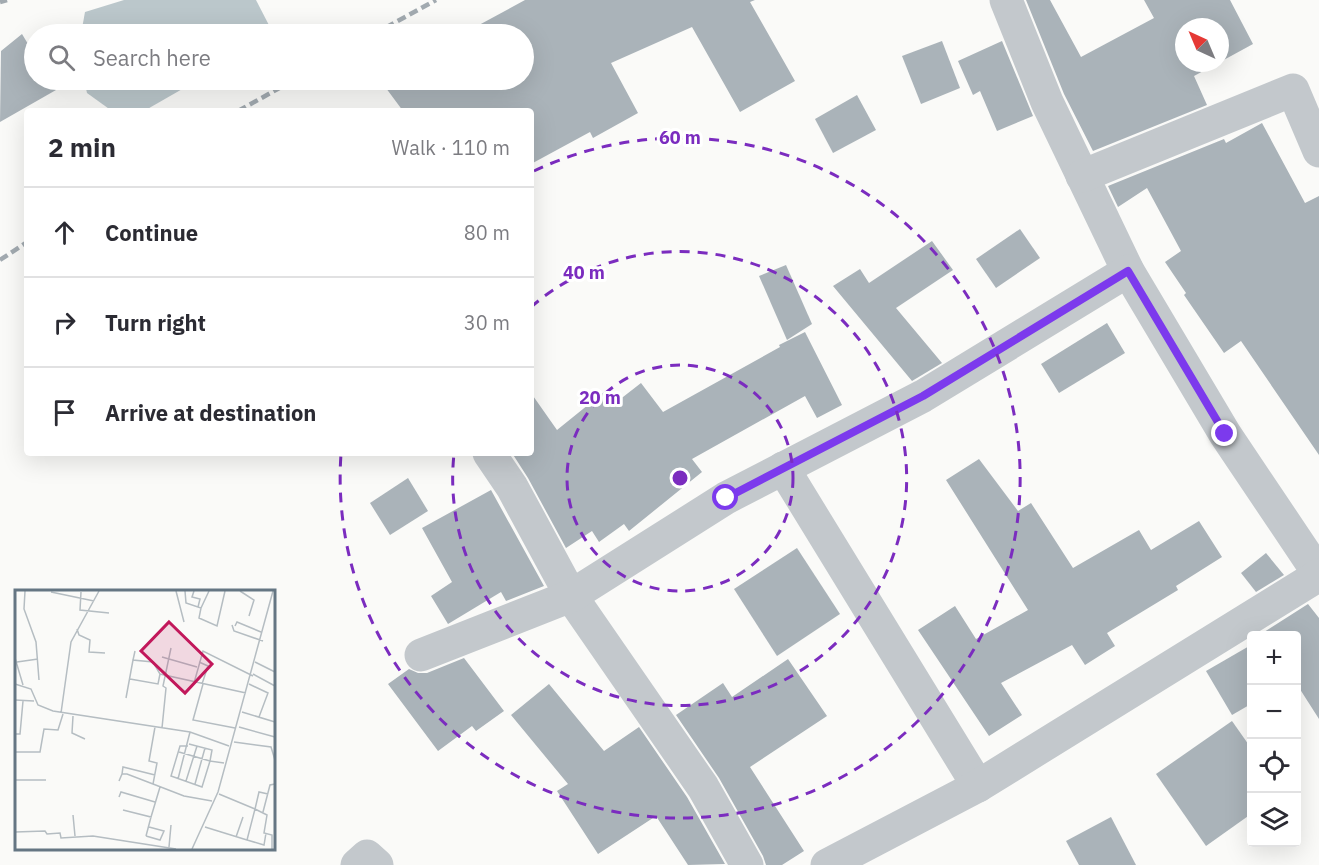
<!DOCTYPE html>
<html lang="en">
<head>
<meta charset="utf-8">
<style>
  :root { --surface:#fff; --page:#f2f2f3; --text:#2b2b33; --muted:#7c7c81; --line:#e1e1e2 }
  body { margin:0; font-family:"IBM Plex Sans",sans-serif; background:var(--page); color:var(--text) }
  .controls { position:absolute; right:18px; bottom:18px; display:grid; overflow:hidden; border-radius:6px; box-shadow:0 6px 24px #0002 }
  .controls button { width:54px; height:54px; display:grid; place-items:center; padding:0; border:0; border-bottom:2px solid var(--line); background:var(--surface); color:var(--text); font:30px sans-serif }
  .compass { position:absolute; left:1175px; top:18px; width:54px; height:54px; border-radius:50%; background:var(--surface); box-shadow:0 6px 24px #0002; rotate:316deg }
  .stop { position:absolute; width:18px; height:18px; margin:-14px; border:4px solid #7c3aed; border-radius:50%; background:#fff }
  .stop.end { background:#7c3aed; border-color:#fff; box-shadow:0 2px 6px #0008 }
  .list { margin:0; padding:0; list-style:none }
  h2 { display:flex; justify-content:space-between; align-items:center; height:78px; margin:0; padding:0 24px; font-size:26px }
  h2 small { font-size:20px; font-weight:400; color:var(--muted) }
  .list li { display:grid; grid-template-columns:39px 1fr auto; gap:18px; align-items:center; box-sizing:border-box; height:90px; padding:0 24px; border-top:2px solid var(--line) }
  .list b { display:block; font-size:22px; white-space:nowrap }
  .list em { font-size:20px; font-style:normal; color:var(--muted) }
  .icon { flex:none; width:33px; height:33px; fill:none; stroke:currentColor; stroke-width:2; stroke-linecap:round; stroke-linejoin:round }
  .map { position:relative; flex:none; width:1319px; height:865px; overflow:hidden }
  .search { position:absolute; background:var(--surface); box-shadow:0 6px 24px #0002; left:24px; top:24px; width:510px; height:66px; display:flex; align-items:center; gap:15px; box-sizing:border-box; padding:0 21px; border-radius:33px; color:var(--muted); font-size:22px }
  .panel { position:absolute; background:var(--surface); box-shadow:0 6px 24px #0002; left:24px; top:108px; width:510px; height:348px; border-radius:6px }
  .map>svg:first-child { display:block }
</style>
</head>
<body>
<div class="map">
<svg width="1319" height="865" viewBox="0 0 1319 865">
  <rect width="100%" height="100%" fill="#fafaf8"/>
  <!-- water -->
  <g fill="#bbc7cb">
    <path d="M 124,0 L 256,0 L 273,33 L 271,34 L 81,34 L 85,12 Z"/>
    <path d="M 84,80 L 198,80 L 144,111 L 112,111 L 87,93 Z"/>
  </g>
  <!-- building -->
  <g fill="#aab3b9">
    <path d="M 525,0 L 755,0 L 750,2 L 795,81 L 740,112 L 692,27 L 611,63 L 638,113 L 593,138 L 590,132 L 531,164 L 531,111 L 403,111 L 380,80 L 524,80 L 524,34 L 468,34 L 466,32 Z"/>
    <path d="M 1026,0 L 1050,0 L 1081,57 L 1154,18 L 1144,0 L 1230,0 L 1253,44 L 1220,62 L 1220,27 L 1184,27 L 1184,63 L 1218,63 L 1194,76 L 1207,105 L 1093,151 L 1064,94 Z"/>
    <path d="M 22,34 L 34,54 L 34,80 L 50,80 L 56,90 L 0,122 L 1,51 Z"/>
    <path d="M 942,41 L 960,88 L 921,104 L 902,56 Z"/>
    <path d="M 1002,41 L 1033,116 L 997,131 L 980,91 L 973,95 L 958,61 Z"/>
    <path d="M 857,95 L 876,130 L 833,153 L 815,119 Z"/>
    <path d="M 1262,123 L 1305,203 L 1319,196 L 1319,455 L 1241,341 L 1224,353 L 1184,295 L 1186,293 L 1165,262 L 1181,251 L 1147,188 L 1118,207 L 1108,186 L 1224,139 L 1226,143 Z"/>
    <path d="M 1020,229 L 1040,258 L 996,288 L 976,259 Z"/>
    <path d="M 932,241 L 953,270 L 896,308 L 942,363 L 912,381 L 833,286 L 860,269 L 869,283 Z"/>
    <path d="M 786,265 L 812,324 L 787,340 L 759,276 Z"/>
    <path d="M 1107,323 L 1125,353 L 1059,393 L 1041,364 Z"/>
    <path d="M 805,332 L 842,405 L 817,418 L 805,396 L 692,459 L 702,472 L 629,531 L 624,524 L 599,542 L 592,531 L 566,548 L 528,478 L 512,453 L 531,453 L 531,393 L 557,430 L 604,392 L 614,404 L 641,383 L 663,412 L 780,347 L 779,345 Z"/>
    <path d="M 979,459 L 1018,511 L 1031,503 L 1073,568 L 1139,530 L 1151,550 L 1199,521 L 1222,557 L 1176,586 L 1178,590 L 1107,633 L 1115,646 L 1085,665 L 1072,645 L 1001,683 L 1022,715 L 989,736 L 918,630 L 955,606 L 976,639 L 1028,610 L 946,480 Z"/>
    <path d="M 408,478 L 428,511 L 390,535 L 370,503 Z"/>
    <path d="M 491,490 L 544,586 L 506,601 L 501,592 L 448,624 L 431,596 L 452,582 L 422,528 Z"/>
    <path d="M 797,548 L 840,614 L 777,656 L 734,589 Z"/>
    <path d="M 1266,553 L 1284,575 L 1256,592 L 1241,573 Z"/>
    <path d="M 1308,604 L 1319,618 L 1319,719 L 1296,683 L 1296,636 L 1266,636 L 1264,632 Z"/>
    <path d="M 1251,645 L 1251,704 L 1232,715 L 1206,671 Z"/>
    <path d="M 464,658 L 504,711 L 476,731 L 472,726 L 438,751 L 388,684 L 409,669 L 418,673 L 427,673 Z"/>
    <path d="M 788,659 L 827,716 L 750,767 L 804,851 L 782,865 L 766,865 L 763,856 L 719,778 L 676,715 L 723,683 L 732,697 Z"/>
    <path d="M 549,684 L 604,751 L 639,727 L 687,797 L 725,864 L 688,865 L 656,816 L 598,854 L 557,791 L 568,784 L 511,715 Z"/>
    <path d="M 1232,721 L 1251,748 L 1251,814 L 1206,846 L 1156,774 Z"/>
    <path d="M 1111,817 L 1136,865 L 1079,865 L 1066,841 Z"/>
  </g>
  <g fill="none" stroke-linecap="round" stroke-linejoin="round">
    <!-- street -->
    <g stroke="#c3c8cc" stroke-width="33">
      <path d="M 1006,0 L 1047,102 L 1128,271 L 1225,434 L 1319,574"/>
      <path d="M 1082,176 L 1293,90 L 1319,151"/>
      <path d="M 489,453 L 512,487 L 571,596 L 703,787 L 747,865"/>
      <path d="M 783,468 L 978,786"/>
      <path d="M 421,655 L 571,596 L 726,498 L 923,396 L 1128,271"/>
      <path d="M 357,865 L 367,856 L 377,865"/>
      <path d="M 827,865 L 978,786 L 1319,575"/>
    </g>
    <!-- rail -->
    <g stroke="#a2aab0" stroke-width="4.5" stroke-dasharray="9 4.5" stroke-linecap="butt">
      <path d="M 0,2 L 7,0"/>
      <path d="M 374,34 L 436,0"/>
      <path d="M 238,111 L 294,80"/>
      <path d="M 0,260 L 27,242"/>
    </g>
  </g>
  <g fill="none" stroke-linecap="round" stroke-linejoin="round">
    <!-- route -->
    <path stroke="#7c3aed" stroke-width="8" d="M 726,498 L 923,396 L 1128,271 L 1225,434"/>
  </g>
  <!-- distance rings -->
  <g fill="none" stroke="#7b2cbf" stroke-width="3" stroke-dasharray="10 8">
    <circle cx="680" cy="478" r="113"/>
    <path d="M531 307A227 227 0 1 1 454 454"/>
    <path d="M534 171A340 340 0 1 1 341 454"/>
  </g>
  <!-- overview -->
  <g transform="translate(15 590)">
    <rect width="260" height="260" fill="#fafaf8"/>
    <path fill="none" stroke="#b5bdc2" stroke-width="1.5" d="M 10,1 L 9,19 L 21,52 L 24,90M 161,1 L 169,32M 170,1 L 171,13 L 186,18 L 184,28 L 202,36 L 210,1M 179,1 L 177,7 L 185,9 L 183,17M 225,1 L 239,10 L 234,26M 36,2 L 79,11M 66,2 L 65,20 L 94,23M 186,18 L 194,1M 217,35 L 219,41 L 248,51M 220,36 L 222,32 L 246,42M 62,39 L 64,45 L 75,50 L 74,62 L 90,63M 120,61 L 118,70 L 138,72 L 145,84 L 231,103M 147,67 L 182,77M 0,68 L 8,95M 2,72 L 23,69M 184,72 L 193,76 L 187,94M 240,72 L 260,82M 238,84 L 260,96M 115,89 L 143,94 L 145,84M 179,93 L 188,61 L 238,86M 0,94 L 16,99 L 23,115 L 38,121 L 175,142 L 214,156M 188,94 L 178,130 L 220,138M 234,94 L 253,103 L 244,127M 111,108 L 118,70M 0,110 L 19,111M 227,122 L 260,132M 46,123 L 56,52 L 84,1M 58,126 L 57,143 L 70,149M 140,137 L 134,171 L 142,173 L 138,194 L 169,206 L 197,211M 224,137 L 260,147M 147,138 L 151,98 L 148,96 L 156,58M 0,144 L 5,144 L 8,111M 219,152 L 256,157 L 260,170M 173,156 L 165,156 L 156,186 L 187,197 L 195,171 L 209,173M 0,162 L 25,162 L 29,139 L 43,140 L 48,124M 164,162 L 195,171 L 197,160 L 174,154M 107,184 L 108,177 L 140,185M 163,189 L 175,142M 0,190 L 31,190M 104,191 L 107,184 L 112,184 L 138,194M 171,191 L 182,156M 180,194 L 190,158M 204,204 L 240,219 L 232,250 L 249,255 L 251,243M 253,204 L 244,202 L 240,219 L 252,225 L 249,243 L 257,245 L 257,259M 104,207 L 106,202 L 140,212M 108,220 L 136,227 L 145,197M 248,222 L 255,195 L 260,194M 58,225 L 60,246M 190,237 L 232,250M 0,242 L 30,241 L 32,244 L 45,243 L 46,248 L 78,246 L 161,259M 131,246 L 145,250 L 149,241 L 134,237M 131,246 L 136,227M 221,247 L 228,227M 154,257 L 156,235M 177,259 L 203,202 L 258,1"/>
    <path fill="#c2185b" fill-opacity="0.15" stroke="#c2185b" stroke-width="3" d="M 154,32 L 197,74 L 170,103 L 126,61 Z"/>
    <rect width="260" height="260" fill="none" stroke="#657683" stroke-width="3"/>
  </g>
  <circle cx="680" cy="478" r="9" fill="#7b2cbf" stroke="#fff" stroke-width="3"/>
  <g font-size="18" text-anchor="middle" font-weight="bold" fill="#7b2cbf" stroke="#fff" stroke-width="6" stroke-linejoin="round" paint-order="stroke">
    <text x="680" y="144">60 m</text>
    <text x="584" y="279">40 m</text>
    <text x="600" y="404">20 m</text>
  </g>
</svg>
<div class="controls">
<button>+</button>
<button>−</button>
<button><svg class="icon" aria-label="locate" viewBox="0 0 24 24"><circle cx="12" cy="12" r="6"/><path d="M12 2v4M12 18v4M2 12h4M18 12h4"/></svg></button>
<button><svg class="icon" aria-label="layers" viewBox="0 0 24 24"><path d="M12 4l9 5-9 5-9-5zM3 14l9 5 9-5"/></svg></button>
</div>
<svg class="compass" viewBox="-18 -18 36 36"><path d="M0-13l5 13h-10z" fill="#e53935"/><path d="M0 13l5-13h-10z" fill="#7c7c81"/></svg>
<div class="stop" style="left:726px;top:498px"></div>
<div class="stop end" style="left:1225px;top:434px"></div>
<div class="search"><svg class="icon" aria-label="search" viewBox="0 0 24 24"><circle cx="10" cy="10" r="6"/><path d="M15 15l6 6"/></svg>Search here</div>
<section class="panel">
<h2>2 min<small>Walk · 110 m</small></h2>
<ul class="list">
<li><svg class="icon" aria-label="ahead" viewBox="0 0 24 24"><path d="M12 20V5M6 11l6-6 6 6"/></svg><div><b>Continue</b></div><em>80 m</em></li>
<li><svg class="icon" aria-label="right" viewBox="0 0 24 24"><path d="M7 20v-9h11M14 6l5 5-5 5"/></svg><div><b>Turn right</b></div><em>30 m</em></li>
<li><svg class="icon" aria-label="arrive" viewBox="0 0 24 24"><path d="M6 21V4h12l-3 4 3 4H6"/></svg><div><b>Arrive at destination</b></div></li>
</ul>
</section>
</div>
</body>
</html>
